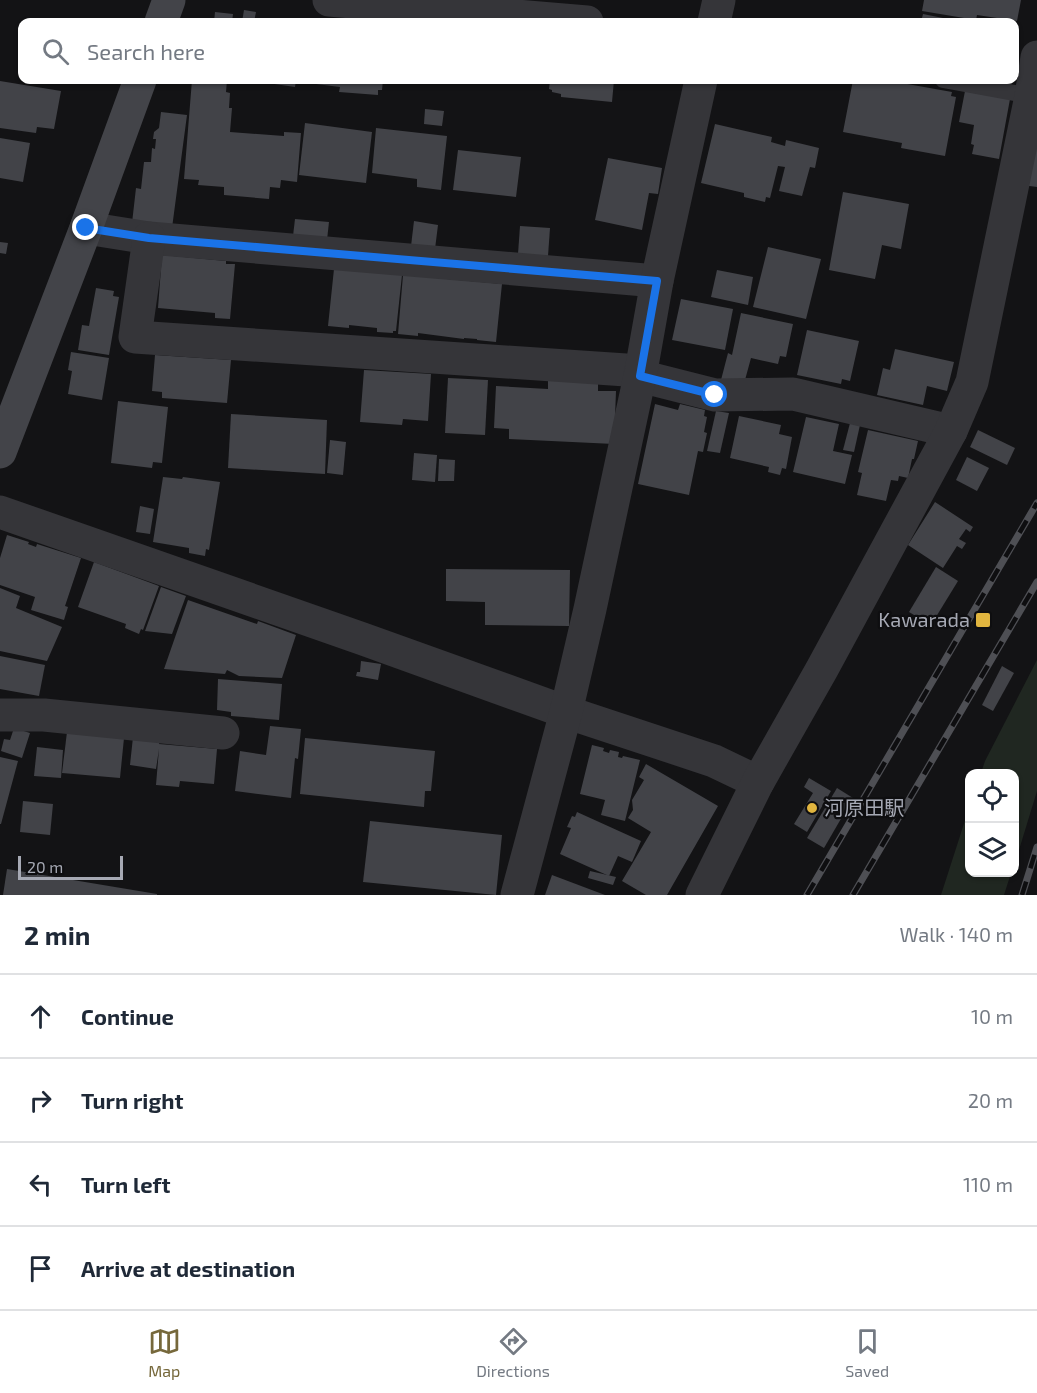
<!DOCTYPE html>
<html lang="en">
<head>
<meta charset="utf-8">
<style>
  :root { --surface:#fff; --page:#f6f6f7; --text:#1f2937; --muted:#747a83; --line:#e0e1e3; --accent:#76683b }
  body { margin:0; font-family:"Exo 2","Noto Sans JP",sans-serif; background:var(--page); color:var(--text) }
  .controls { position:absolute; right:18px; bottom:18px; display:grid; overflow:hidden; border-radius:12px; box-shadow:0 2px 4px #0004 }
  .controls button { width:54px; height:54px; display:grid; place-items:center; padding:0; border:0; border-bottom:2px solid var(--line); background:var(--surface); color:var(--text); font:30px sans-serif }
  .scale { position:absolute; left:18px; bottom:15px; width:105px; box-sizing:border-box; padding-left:6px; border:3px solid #a6a9b4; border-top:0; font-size:16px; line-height:21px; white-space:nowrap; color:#a6a9b4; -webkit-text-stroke:4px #0e0e10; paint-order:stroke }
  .stop { position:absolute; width:18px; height:18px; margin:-14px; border:4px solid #1a73e8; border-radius:50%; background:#fff }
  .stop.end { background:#1a73e8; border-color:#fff; box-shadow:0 2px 6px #0008 }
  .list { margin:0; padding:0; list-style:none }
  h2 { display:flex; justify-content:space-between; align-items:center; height:78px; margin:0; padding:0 24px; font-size:26px }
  h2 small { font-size:20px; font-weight:400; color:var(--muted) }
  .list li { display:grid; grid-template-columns:39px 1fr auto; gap:18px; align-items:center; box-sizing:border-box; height:84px; padding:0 24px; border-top:2px solid var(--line) }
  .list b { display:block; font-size:22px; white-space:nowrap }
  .list em { font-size:20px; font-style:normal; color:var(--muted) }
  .icon { flex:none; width:33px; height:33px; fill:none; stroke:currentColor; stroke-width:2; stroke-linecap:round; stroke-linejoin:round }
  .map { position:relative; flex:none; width:1037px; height:895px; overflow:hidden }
  .search { position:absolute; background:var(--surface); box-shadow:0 2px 4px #0004; left:18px; right:18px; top:18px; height:66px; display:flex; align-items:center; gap:15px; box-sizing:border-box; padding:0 21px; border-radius:12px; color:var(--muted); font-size:22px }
  .sheet { height:414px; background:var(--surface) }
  nav { display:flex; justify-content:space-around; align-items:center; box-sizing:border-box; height:84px; border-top:2px solid var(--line); background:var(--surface); font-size:16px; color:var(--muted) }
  nav a { display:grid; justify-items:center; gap:3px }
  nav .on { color:var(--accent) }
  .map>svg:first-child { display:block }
</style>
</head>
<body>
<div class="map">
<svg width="1037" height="895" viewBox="0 0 1037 895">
  <rect width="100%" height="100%" fill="#131315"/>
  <!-- green -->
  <g fill="#202721">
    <path d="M 1037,660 L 1037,791 L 1015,863 L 1014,774 L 981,773 L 985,761 Z"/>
    <path d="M 969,808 L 970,872 L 1011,873 L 1004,895 L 941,895 Z"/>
  </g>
  <!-- building -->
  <g fill="#424348">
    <path d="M 924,0 L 1021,0 L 1017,21 L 977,15 L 976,20 L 922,11 Z"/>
    <path d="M 244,10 L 256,12 L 254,22 L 242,22 Z"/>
    <path d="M 215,12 L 233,14 L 232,22 L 214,22 Z"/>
    <path d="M 923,14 L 953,20 L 953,22 L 921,22 Z"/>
    <path d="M 192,80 L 227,80 L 226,92 L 230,93 L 229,108 L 232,108 L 230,132 L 284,136 L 284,132 L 301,133 L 297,182 L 281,180 L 280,188 L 270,187 L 269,199 L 224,195 L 224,187 L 198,185 L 199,180 L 184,179 Z"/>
    <path d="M 254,80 L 296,80 L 295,87 L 254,81 Z"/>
    <path d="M 316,80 L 383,80 L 382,90 L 378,90 L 378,95 L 339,92 L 340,87 L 316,84 Z"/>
    <path d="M 550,80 L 614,80 L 612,102 L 561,97 L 561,94 L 552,92 L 552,90 L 549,89 Z"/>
    <path d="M 853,80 L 885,80 L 952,92 L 951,96 L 956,97 L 945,156 L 901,148 L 902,143 L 843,132 Z"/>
    <path d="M 0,81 L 61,91 L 54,129 L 37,127 L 36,133 L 0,128 Z"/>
    <path d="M 965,91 L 1010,99 L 999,159 L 972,154 L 974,145 L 971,144 L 974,125 L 959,122 Z"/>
    <path d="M 425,109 L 444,111 L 442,126 L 424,124 Z"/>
    <path d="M 161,112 L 187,115 L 172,228 L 132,223 L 136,188 L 141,189 L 144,162 L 151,162 L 152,148 L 155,149 L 156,139 L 153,139 L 154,132 L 159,128 Z"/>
    <path d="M 305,123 L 372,132 L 366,183 L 299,175 Z"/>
    <path d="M 715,124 L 772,137 L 771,142 L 785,146 L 786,140 L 819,148 L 815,168 L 810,167 L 802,196 L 779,191 L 785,167 L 778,166 L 770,198 L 766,197 L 765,202 L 744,197 L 744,193 L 701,183 Z"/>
    <path d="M 376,128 L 447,136 L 441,190 L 417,187 L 417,179 L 372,173 Z"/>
    <path d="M 0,138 L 30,143 L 23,182 L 0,178 Z"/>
    <path d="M 1037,146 L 1037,187 L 1022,185 Z"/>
    <path d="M 458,150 L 521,157 L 516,197 L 453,190 Z"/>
    <path d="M 608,158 L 662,168 L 658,194 L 649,193 L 642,230 L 595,220 Z"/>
    <path d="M 843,192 L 909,204 L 901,249 L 882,245 L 875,279 L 829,270 Z"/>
    <path d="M 295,219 L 329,222 L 327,240 L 293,236 Z"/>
    <path d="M 414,221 L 438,225 L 435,249 L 411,246 Z"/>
    <path d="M 520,226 L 550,228 L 548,256 L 518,254 Z"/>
    <path d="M 0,242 L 8,243 L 6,254 L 0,253 Z"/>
    <path d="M 768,247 L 821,259 L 806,319 L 753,307 Z"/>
    <path d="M 162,255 L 226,261 L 226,264 L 235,264 L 230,319 L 215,318 L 215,313 L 158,308 Z"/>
    <path d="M 334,269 L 402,275 L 396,331 L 393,331 L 393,333 L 377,332 L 377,328 L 349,325 L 349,328 L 328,326 Z"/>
    <path d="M 717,270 L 753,277 L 748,305 L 711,297 Z"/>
    <path d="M 403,275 L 502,284 L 496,342 L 477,340 L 477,339 L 464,338 L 464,339 L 418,333 L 418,336 L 398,334 Z"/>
    <path d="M 96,288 L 114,291 L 113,296 L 119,297 L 109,355 L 78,350 L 82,325 L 89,326 Z"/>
    <path d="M 681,299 L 733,309 L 725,350 L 672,340 Z"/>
    <path d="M 741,313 L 793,324 L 786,357 L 780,356 L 778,364 L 751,358 L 745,380 L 721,380 L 728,353 L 732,355 Z"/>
    <path d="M 807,330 L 859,341 L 850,381 L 842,379 L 841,384 L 797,375 Z"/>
    <path d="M 895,349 L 954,362 L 947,391 L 927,386 L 923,405 L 877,395 L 883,368 L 890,370 Z"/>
    <path d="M 71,352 L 109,358 L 102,400 L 68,394 L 72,371 L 68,370 Z"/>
    <path d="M 155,355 L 231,360 L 227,403 L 162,398 L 162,392 L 152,391 Z"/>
    <path d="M 364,370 L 431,374 L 428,421 L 403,419 L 402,425 L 360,422 Z"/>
    <path d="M 448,378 L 488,380 L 485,435 L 445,433 Z"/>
    <path d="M 548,379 L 598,382 L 598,391 L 616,391 L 614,444 L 509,439 L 509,429 L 494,428 L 496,386 L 548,389 Z"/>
    <path d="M 118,401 L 168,407 L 162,463 L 153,462 L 152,468 L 111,463 Z"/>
    <path d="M 655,404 L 678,410 L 680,404 L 705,410 L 704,416 L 707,417 L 704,432 L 707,433 L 703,452 L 698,451 L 689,495 L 638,484 Z"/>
    <path d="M 716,411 L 729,413 L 720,453 L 707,451 Z"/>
    <path d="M 231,414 L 327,420 L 325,474 L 228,468 Z"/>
    <path d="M 739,416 L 781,425 L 779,434 L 792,437 L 786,469 L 782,468 L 780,475 L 768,472 L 769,467 L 730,458 Z"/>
    <path d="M 806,417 L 839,424 L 833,451 L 852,455 L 845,484 L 793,472 Z"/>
    <path d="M 850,423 L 860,425 L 854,452 L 843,450 Z"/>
    <path d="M 868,430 L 918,441 L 914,459 L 912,459 L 908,478 L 899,476 L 898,481 L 891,480 L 886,501 L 857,495 L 862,473 L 858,472 Z"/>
    <path d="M 978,430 L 1015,448 L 1007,465 L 970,447 Z"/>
    <path d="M 330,440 L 346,442 L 343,475 L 327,473 Z"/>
    <path d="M 414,453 L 437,455 L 435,482 L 412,480 Z"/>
    <path d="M 967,457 L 989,468 L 977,491 L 956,480 Z"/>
    <path d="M 439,459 L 455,460 L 454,481 L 438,481 Z"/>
    <path d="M 163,477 L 182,479 L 183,477 L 220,482 L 209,550 L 206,549 L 205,556 L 189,553 L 189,548 L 153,542 Z"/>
    <path d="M 935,502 L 973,527 L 970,532 L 966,529 L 959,539 L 966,543 L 962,549 L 957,546 L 943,568 L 908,545 Z"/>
    <path d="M 140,506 L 154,509 L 150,534 L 136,532 Z"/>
    <path d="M 7,535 L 29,542 L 28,544 L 36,547 L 37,544 L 81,558 L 65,606 L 68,607 L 64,620 L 31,610 L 35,597 L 0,585 L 0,558 Z"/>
    <path d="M 94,562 L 159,586 L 143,630 L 141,629 L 139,634 L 125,628 L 126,624 L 78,607 Z"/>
    <path d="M 936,567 L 958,581 L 931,625 L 909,612 Z"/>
    <path d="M 446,569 L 570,570 L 569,626 L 485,625 L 485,602 L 446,601 Z"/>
    <path d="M 161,587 L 186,596 L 172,634 L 145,631 Z"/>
    <path d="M 0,588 L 20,596 L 16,608 L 62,627 L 47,661 L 0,651 Z"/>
    <path d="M 188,600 L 257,624 L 258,621 L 296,635 L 282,678 L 239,676 L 227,670 L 225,674 L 164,669 Z"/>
    <path d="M 0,656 L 45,665 L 39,696 L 0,689 Z"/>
    <path d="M 361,661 L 381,664 L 378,680 L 356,676 L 357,672 L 360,672 Z"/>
    <path d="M 1002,666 L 1014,673 L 993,711 L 982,705 Z"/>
    <path d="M 218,679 L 282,684 L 279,720 L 231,716 L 231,712 L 217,710 Z"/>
    <path d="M 270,726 L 301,729 L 298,759 L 295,758 L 291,798 L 235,791 L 240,751 L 266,755 Z"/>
    <path d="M 14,728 L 30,733 L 22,758 L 1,751 L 4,739 L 10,740 Z"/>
    <path d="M 67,732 L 124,738 L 120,778 L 62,773 Z"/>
    <path d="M 133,737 L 160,740 L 159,744 L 217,749 L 214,784 L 180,781 L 179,787 L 156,785 L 159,749 L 156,769 L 130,765 Z"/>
    <path d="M 305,738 L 435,751 L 431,791 L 425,791 L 424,807 L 300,794 Z"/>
    <path d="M 592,745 L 604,748 L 603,751 L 609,753 L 610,750 L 619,752 L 618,757 L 622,758 L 623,756 L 640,760 L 625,821 L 601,815 L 605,800 L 580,794 Z"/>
    <path d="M 37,747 L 63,750 L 61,778 L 34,776 Z"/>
    <path d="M 0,757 L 18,761 L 1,824 L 0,824 Z"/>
    <path d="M 646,764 L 718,806 L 667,895 L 646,895 L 622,881 L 651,832 L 628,818 L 633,810 L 632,800 L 644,780 L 639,777 Z"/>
    <path d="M 809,778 L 831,791 L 807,832 L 794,824 L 813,793 L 804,787 Z"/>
    <path d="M 837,788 L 853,798 L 824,848 L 807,838 Z"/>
    <path d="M 23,801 L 53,804 L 50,835 L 20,832 Z"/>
    <path d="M 577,812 L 641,841 L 632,862 L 618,856 L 609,876 L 560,854 L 571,828 L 567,827 L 572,816 L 575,817 Z"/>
    <path d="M 370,821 L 502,835 L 496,895 L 363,882 Z"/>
    <path d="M 7,869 L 157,894 L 157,895 L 3,895 Z"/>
    <path d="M 590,871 L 616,877 L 613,885 L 588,878 Z"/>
    <path d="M 552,875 L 605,895 L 545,895 Z"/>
  </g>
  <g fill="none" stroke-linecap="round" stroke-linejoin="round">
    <!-- service -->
    <path stroke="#353539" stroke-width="16" d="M 943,80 L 1031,96"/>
    <!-- minor -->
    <g stroke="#353539" stroke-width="33">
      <path d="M 329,0 L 587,22"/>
      <path d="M 714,22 L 719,0"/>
      <path d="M 86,228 L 149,238 L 657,281"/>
      <path d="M 149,238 L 135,337 L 641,371"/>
      <path d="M 640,376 L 715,395 L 793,394 L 951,431"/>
      <path d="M 0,512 L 363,639 L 566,712 L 714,761 L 758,782"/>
      <path d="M 0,715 L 44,715 L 223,733"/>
      <path d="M 517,895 L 566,712 L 590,609 L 641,371 L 657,281 L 701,80"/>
      <path d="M 702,895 L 758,782 L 822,669 L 951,431 L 972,382 L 1031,96 L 1037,57"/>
    </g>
    <!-- secondary -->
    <g stroke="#434449" stroke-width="33">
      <path d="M 161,22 L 169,0"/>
      <path d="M 0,452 L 86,228 L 140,80"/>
    </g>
    <!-- rail casing -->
    <g stroke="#4e4f54" stroke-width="7">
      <g id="rail">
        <path d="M 807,895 L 1037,503"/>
        <path d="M 853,895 L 1037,582"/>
        <path d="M 1022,895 L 1037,847"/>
      </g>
    </g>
    <!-- rail -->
    <use href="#rail" stroke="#0e0e10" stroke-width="4.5" stroke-dasharray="14" stroke-linecap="butt"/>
  </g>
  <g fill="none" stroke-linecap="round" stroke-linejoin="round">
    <!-- route -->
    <path stroke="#1a73e8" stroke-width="8" d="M 86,228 L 149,238 L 657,281 L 640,376 L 715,395"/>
  </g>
  <!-- markers -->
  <g fill="#e1b53f" stroke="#0e0e10" stroke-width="2">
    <rect x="975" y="612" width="16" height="16" rx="3"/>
    <circle cx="812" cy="808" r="6"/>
  </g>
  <g text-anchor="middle" stroke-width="4.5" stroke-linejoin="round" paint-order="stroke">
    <!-- poi labels -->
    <g font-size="20" fill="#a6a9b4" stroke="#0e0e10" text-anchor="end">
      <text x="970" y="627">Kawarada</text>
      <text x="824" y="815" text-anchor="start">河原田駅</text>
    </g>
  </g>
</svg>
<div class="controls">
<button><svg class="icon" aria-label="locate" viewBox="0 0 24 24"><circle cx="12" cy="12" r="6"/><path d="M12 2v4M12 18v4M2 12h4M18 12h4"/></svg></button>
<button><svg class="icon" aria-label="layers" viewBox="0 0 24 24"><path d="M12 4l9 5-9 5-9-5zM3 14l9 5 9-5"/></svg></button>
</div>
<div class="scale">20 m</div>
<div class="stop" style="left:715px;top:395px"></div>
<div class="stop end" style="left:86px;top:228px"></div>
<div class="search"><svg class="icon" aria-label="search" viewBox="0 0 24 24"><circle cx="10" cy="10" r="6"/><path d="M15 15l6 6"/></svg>Search here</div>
</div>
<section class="sheet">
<h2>2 min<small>Walk · 140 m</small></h2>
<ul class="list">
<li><svg class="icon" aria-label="ahead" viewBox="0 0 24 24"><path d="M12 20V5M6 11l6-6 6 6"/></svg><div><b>Continue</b></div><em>10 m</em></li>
<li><svg class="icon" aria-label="right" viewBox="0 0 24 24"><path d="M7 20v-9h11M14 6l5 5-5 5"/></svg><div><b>Turn right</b></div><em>20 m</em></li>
<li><svg class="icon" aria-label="left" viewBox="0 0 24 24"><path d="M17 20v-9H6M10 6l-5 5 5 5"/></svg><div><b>Turn left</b></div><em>110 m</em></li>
<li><svg class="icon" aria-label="arrive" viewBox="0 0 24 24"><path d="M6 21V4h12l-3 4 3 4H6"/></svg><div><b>Arrive at destination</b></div></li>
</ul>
</section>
<nav>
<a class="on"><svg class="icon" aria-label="map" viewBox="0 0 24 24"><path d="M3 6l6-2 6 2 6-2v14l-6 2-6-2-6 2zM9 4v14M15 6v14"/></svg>Map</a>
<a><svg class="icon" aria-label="directions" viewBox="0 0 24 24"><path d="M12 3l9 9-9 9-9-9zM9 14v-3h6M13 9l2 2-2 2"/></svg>Directions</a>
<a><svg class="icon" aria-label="saved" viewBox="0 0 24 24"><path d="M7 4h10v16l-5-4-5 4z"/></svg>Saved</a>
</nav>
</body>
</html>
